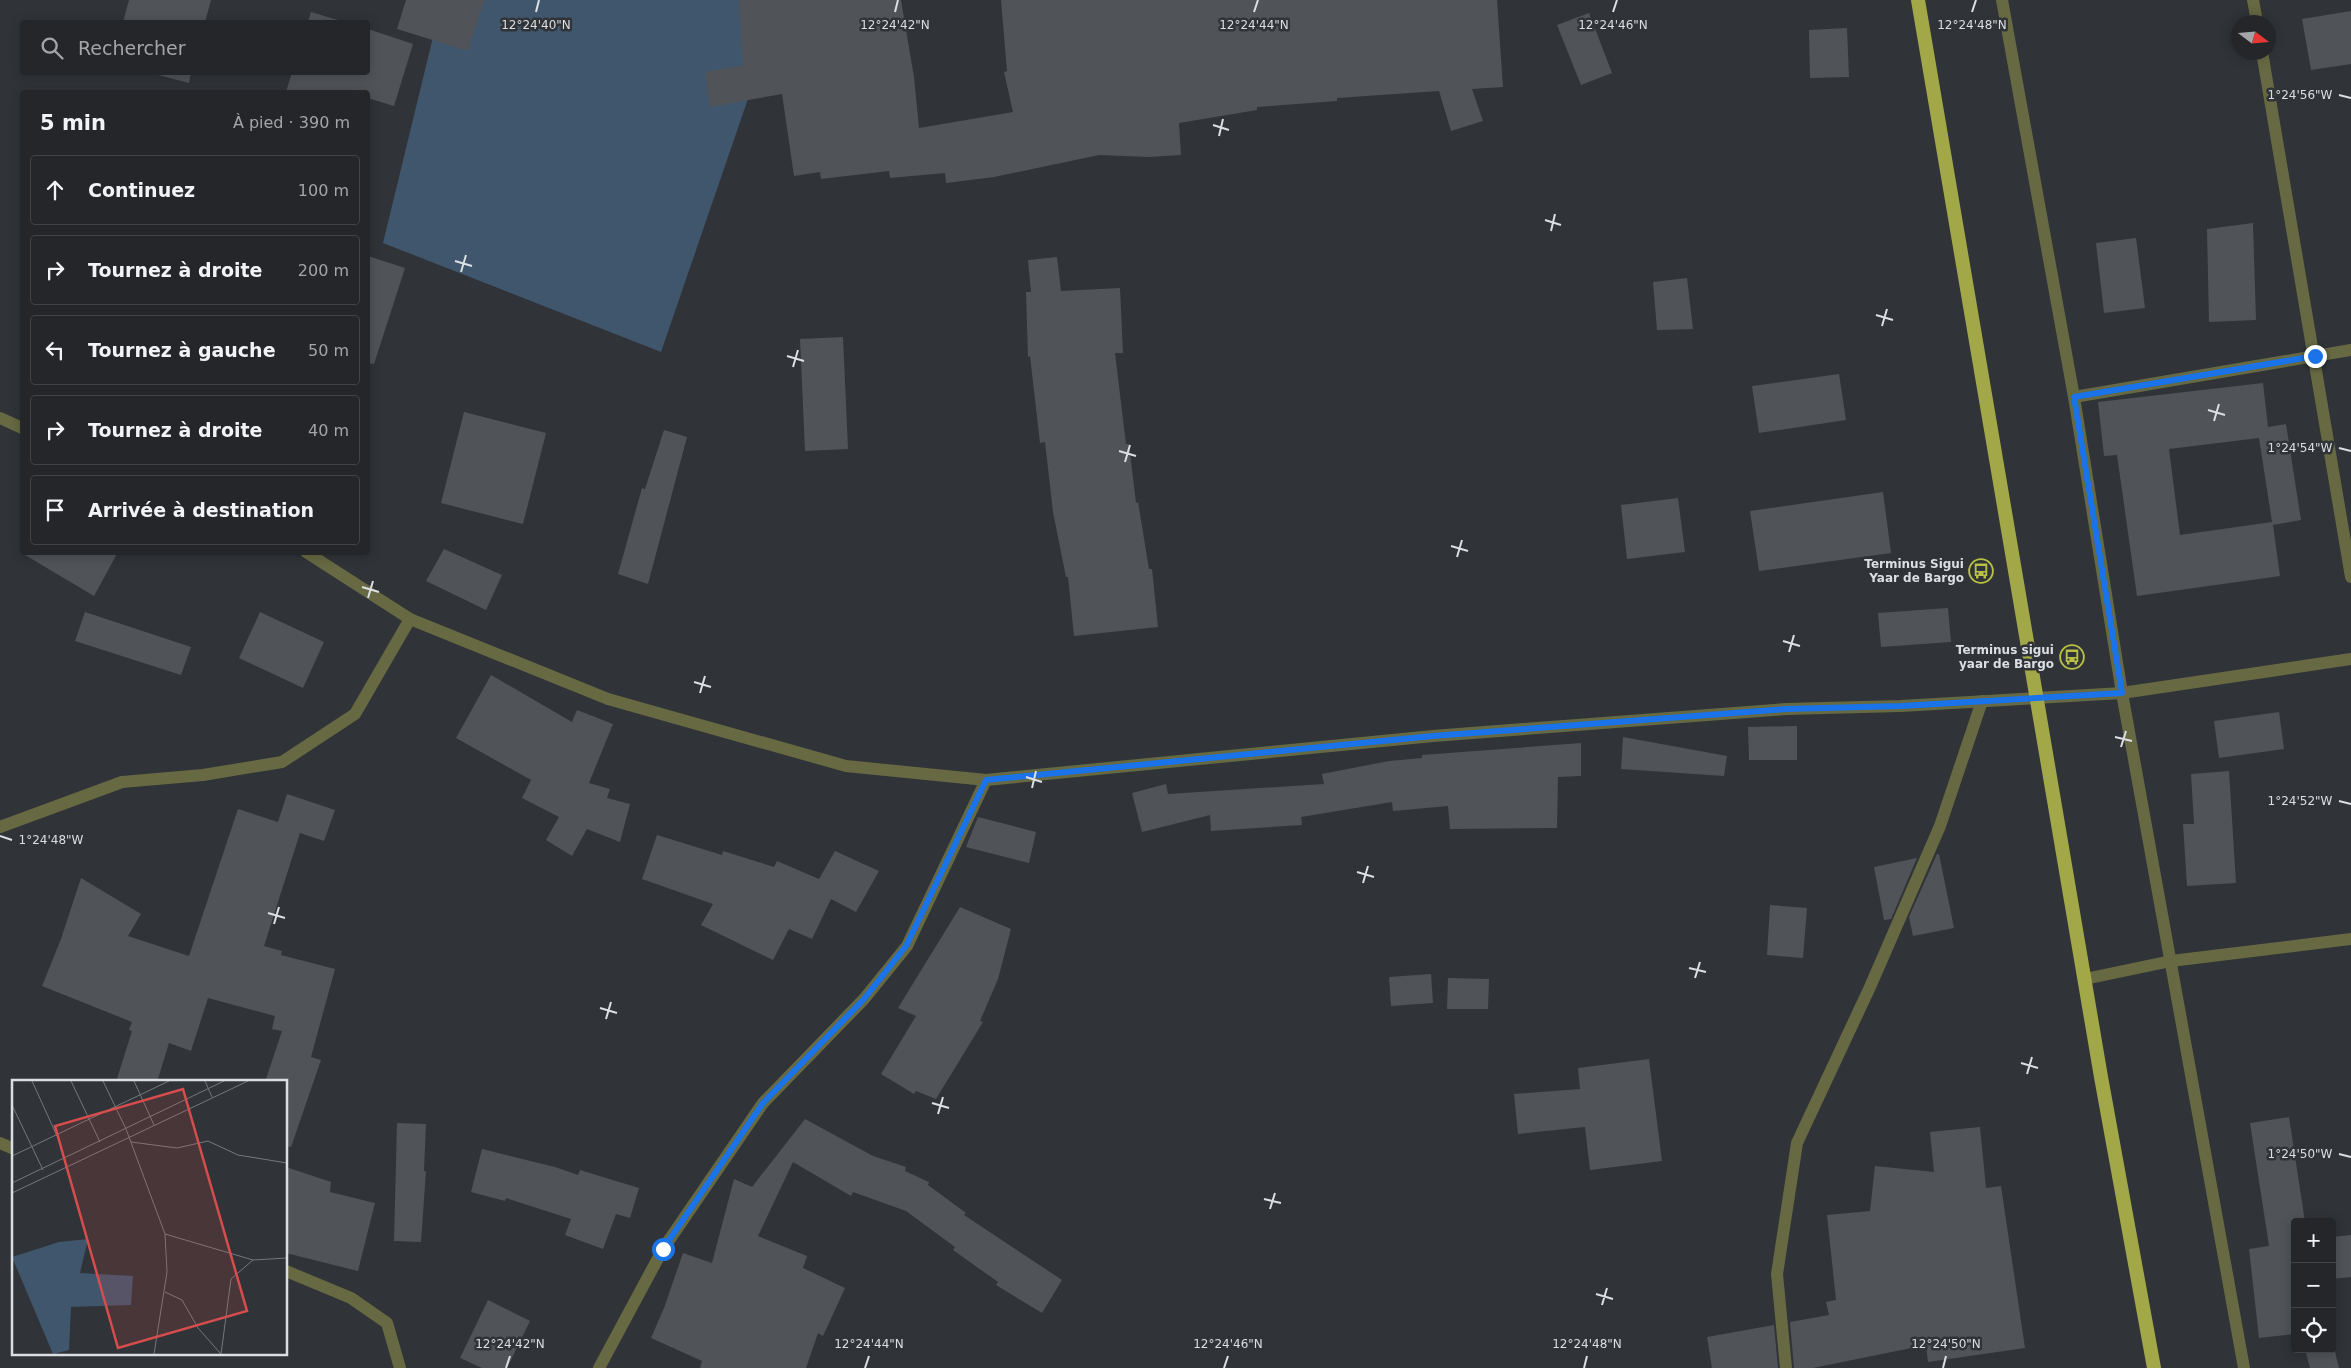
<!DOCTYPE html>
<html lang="fr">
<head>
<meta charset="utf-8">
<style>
  :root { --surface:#242629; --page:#2c2e31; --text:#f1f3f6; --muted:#a3a5a8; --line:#414346 }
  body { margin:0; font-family:"DejaVu Sans",sans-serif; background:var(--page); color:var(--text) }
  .controls { position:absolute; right:15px; bottom:15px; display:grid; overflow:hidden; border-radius:5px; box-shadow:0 2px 12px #0003 }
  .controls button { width:45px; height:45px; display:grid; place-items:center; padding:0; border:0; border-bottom:1px solid var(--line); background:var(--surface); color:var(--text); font:25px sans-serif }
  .compass { position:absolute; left:2231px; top:15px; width:45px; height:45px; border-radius:50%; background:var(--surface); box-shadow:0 2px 12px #0003; rotate:106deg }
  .stop { position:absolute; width:15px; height:15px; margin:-11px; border:4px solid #1a73e8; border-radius:50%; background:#fff }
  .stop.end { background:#1a73e8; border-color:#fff; box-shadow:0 1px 5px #0008 }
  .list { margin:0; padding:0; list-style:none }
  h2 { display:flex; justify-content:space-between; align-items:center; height:65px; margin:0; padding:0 20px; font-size:21px }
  h2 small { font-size:16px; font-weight:400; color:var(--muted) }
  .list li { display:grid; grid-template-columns:32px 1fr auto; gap:15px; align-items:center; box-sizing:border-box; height:70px; margin:0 10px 10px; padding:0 10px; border:1px solid var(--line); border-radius:5px }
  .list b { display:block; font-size:19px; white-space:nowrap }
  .list em { font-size:16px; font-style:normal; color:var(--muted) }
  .icon { flex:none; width:28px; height:28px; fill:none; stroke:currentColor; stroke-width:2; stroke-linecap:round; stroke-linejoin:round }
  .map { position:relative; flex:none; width:2351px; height:1368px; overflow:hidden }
  .search { position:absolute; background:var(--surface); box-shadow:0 2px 12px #0003; left:20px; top:20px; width:350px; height:55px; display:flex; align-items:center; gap:12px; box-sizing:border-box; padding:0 18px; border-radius:5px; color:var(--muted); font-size:19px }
  .panel { position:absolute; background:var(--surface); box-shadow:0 2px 12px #0003; left:20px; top:90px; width:350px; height:465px; border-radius:5px }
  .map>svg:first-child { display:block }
</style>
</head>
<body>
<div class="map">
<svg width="2351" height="1368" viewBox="0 0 2351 1368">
  <rect width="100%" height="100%" fill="#303337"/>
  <!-- green -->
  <path fill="#40566c" d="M 442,0 L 782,0 L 661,352 L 383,243 Z"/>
  <!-- building -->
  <g fill="#505458" fill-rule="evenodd">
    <path d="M 129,0 L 211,0 L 205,22 L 123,22 Z"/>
    <path d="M 406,0 L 484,0 L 468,51 L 397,29 Z"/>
    <path d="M 739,0 L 901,0 L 914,77 L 919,128 L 1013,112 L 1004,72 L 1007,71 L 1001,0 L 1497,0 L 1503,87 L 1472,89 L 1483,121 L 1451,131 L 1439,91 L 1337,98 L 1337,101 L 1257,107 L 1257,110 L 1179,123 L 1181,155 L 1149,157 L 1099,155 L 994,177 L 946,183 L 945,173 L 890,178 L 889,171 L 821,179 L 820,172 L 794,176 L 782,94 L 710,107 L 705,72 L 743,65 Z"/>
    <path d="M 2351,11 L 2351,64 L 2311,70 L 2302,19 Z"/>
    <path d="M 311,12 L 331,18 L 345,22 L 308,22 Z"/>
    <path d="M 1589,13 L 1612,73 L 1581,85 L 1557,25 Z"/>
    <path d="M 1847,28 L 1849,77 L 1810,78 L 1809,30 Z"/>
    <path d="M 368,29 L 413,44 L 394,106 L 368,98 L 368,92 L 286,92 L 292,72 L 368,72 Z"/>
    <path d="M 147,72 L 191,72 L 189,83 Z"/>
    <path d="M 2253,223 L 2256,320 L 2209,322 L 2207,229 Z"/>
    <path d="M 2136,238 L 2145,308 L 2104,313 L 2096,243 Z"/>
    <path d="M 368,256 L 405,268 L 374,364 L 368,363 Z"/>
    <path d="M 1057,257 L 1061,291 L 1120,288 L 1123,353 L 1115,353 L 1126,444 L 1129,444 L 1136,503 L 1138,502 L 1149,569 L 1152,569 L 1158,627 L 1074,636 L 1068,577 L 1066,577 L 1053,512 L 1045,442 L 1040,443 L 1030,356 L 1028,357 L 1026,292 L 1031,292 L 1028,260 Z"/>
    <path d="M 1687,278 L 1693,329 L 1657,330 L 1653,282 Z"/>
    <path d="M 843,337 L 848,449 L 805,451 L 800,339 Z"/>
    <path d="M 1839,374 L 1846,420 L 1759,433 L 1752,386 Z"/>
    <path d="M 2263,383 L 2268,427 L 2286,424 L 2301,520 L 2273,525 L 2280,576 L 2137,596 L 2117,455 L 2104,456 L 2098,402 ZM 2259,438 L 2272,522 L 2180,535 L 2169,449 Z"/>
    <path d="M 464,412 L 546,433 L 523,524 L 441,503 Z"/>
    <path d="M 664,430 L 687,437 L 648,584 L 618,574 L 642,488 L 645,489 Z"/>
    <path d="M 1883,492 L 1891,553 L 1759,571 L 1750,511 Z"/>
    <path d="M 1678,498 L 1685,552 L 1627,559 L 1621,505 Z"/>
    <path d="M 444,549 L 502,575 L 486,610 L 426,581 Z"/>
    <path d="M 20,552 L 118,552 L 94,596 Z"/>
    <path d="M 1948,608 L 1951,642 L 1881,647 L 1878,613 Z"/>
    <path d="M 85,612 L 191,647 L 181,675 L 75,641 Z"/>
    <path d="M 260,612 L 324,642 L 303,688 L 239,658 Z"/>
    <path d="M 491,675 L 572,722 L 577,710 L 613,724 L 589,783 L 610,789 L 607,798 L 630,804 L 620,842 L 587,829 L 572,856 L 546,840 L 559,817 L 522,798 L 531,780 L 456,738 Z"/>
    <path d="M 2279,712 L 2284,749 L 2219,758 L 2214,721 Z"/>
    <path d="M 1797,726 L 1797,760 L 1749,760 L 1748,727 Z"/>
    <path d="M 1623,737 L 1727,756 L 1724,776 L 1621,769 Z"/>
    <path d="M 1581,743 L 1581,776 L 1558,777 L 1557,828 L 1450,829 L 1448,806 L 1393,811 L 1392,802 L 1301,817 L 1302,825 L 1211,831 L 1210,815 L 1142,832 L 1132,793 L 1166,784 L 1168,794 L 1324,784 L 1322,774 L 1389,761 L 1422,758 L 1422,755 Z"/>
    <path d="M 2229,771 L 2236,883 L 2187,886 L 2183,824 L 2194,824 L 2191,774 Z"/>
    <path d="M 287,794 L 335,810 L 324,841 L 300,833 L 264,946 L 282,951 L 281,955 L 335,969 L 311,1057 L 321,1060 L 291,1147 L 286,1146 L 286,1082 L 265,1082 L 282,1031 L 272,1029 L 275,1016 L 208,998 L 191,1051 L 169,1043 L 157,1082 L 116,1082 L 132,1031 L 129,1030 L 132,1022 L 42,986 L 61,939 L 81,878 L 141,914 L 128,936 L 189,956 L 238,809 L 278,822 Z"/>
    <path d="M 978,817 L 1036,832 L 1029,863 L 966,847 Z"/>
    <path d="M 657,835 L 722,855 L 723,851 L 774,867 L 777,861 L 819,879 L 835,851 L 879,871 L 856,912 L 831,899 L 812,939 L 789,929 L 773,960 L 701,925 L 713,904 L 642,879 Z"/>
    <path d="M 1937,854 L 1939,854 L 1954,928 L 1913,936 L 1909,917 Z"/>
    <path d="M 1917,858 L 1891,919 L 1884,920 L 1874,867 Z"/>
    <path d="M 1770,905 L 1807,908 L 1803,958 L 1767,955 Z"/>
    <path d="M 960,907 L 1011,929 L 998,979 L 980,1021 L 983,1022 L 936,1099 L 916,1091 L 914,1094 L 881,1074 L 916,1016 L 898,1008 Z"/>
    <path d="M 1431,974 L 1433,1003 L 1391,1006 L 1389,977 Z"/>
    <path d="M 1448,978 L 1489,979 L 1488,1009 L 1447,1009 Z"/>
    <path d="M 1649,1059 L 1662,1161 L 1590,1170 L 1585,1127 L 1518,1134 L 1514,1094 L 1580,1089 L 1578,1068 Z"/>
    <path d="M 2289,1117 L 2305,1222 L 2295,1222 L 2295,1334 L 2259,1338 L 2249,1249 L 2269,1246 L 2250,1123 Z"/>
    <path d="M 805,1119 L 873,1156 L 906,1167 L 905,1171 L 929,1182 L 928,1185 L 966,1213 L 964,1215 L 1062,1280 L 1042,1313 L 996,1285 L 998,1282 L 953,1250 L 955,1247 L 906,1211 L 853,1192 L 851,1196 L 793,1162 L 758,1236 L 807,1256 L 803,1268 L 845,1288 L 823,1336 L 818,1333 L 806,1368 L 700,1368 L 702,1361 L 651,1338 L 664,1308 L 683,1253 L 712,1263 L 734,1179 L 752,1187 Z"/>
    <path d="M 397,1123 L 426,1124 L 424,1171 L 426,1171 L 421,1242 L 394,1241 Z"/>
    <path d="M 1980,1127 L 1986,1188 L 2001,1186 L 2025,1348 L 1928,1362 L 1926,1345 L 1813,1368 L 1794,1368 L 1790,1322 L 1829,1315 L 1826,1302 L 1836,1300 L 1827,1215 L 1870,1211 L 1875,1166 L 1934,1172 L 1930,1132 Z"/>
    <path d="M 482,1149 L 555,1167 L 578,1175 L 580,1170 L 639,1188 L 630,1218 L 616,1214 L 603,1249 L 565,1235 L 571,1219 L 506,1198 L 505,1201 L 471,1192 Z"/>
    <path d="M 286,1167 L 331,1182 L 330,1192 L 375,1203 L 358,1271 L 286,1253 Z"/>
    <path d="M 2351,1235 L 2351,1277 L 2332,1279 L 2332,1237 Z"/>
    <path d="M 488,1300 L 530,1321 L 507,1368 L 482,1368 L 460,1358 Z"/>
    <path d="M 1774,1325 L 1778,1368 L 1712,1368 L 1707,1337 Z"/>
    <path d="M 2332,1340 L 2339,1368 L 2310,1368 L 2305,1349 L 2332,1349 Z"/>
  </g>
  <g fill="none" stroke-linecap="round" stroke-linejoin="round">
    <!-- minor -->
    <g stroke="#666942" stroke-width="12">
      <path d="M 2002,0 L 2074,397 L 2122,693 L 2244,1368"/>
      <path d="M 2253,0 L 2257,22"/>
      <path d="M 2262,52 L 2351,577"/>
      <path d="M 2074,397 L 2351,350"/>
      <path d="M 0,418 L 22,428"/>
      <path d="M 306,552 L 410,619 L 608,699 L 846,766 L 986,780 L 1433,736 L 1786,709 L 1901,706 L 2122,693 L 2351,659"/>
      <path d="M 0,827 L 122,782 L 203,775 L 282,762 L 355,714 L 410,619"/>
      <path d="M 2085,979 L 2171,961 L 2351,939"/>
      <path d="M 0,1143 L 14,1149"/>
      <path d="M 286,1271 L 351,1298 L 387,1323 L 400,1368"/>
      <path d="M 599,1368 L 663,1249 L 763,1103 L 864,999 L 907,946 L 986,780"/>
      <path d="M 1786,1368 L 1777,1274 L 1797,1143 L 1870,987 L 1940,826 L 1982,701"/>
    </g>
    <!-- trunk -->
    <path stroke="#a2a848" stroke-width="14" d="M 1918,0 L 2101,1077 L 2154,1368"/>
  </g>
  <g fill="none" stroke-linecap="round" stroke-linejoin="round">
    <!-- route -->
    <path stroke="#1a73e8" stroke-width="6" d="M 663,1249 L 763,1103 L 864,999 L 906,946 L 986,780 L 1433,736 L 1786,709 L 1901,706 L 2122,693 L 2074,397 L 2315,356"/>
  </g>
  <!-- ticks -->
  <path fill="none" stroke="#dcdfe1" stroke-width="2" d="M 536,12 L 539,0M 895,12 L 898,0M 1254,12 L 1258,0M 1613,12 L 1617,0M 1972,12 L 1976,0M 2339,95 L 2351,98M 1213,125 L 1229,130M 1219,136 L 1223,119M 1545,220 L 1561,225M 1551,231 L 1555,214M 455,261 L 472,266M 461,272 L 466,255M 1876,315 L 1893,320M 1882,326 L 1887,309M 787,356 L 804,361M 793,367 L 798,350M 2208,410 L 2225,415M 2214,421 L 2219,404M 2339,448 L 2351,451M 1119,451 L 1136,456M 1125,462 L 1130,445M 1451,546 L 1468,551M 1457,557 L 1462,540M 362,587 L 379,592M 368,598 L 373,581M 1783,641 L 1800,646M 1789,652 L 1794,635M 694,682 L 711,687M 700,693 L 705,676M 2115,737 L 2132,741M 2121,747 L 2126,731M 1026,777 L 1042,782M 1032,788 L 1036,771M 2339,801 L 2351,804M 0,836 L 12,840M 1357,872 L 1374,877M 1363,883 L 1368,866M 268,913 L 285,918M 274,924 L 279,907M 1689,968 L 1706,972M 1695,978 L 1700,962M 600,1008 L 617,1013M 606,1019 L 611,1002M 2021,1063 L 2038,1068M 2027,1074 L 2032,1057M 932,1103 L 949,1108M 938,1114 L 943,1097M 2339,1154 L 2351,1157M 1264,1199 L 1281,1203M 1270,1209 L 1275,1193M 1596,1294 L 1613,1299M 1602,1305 L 1607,1288M 506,1368 L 510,1356M 865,1368 L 869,1356M 1224,1368 L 1228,1356M 1584,1368 L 1587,1356M 1943,1368 L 1946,1356"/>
  <!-- icons -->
  <defs>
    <g id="bus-ring" transform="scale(1.25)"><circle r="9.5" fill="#303337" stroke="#b9c046" stroke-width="1.5"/><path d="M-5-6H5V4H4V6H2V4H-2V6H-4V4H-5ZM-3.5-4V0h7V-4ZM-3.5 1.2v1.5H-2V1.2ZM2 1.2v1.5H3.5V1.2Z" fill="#b9c046"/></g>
  </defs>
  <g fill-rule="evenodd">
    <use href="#bus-ring" x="1981" y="571"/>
    <use href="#bus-ring" x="2072" y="657"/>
  </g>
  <g text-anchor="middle" stroke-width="5" stroke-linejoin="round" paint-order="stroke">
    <!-- poi labels -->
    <g font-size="12" font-weight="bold" fill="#dcdfe1" stroke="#303337" text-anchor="end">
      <text x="1964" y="568">Terminus Sigui<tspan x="1964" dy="14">Yaar de Bargo</tspan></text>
      <text x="2054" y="654">Terminus sigui<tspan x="2054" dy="14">yaar de Bargo</tspan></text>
    </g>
  </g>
  <!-- overview -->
  <g transform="translate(12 1080)">
    <rect width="275" height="275" fill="#303337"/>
    <path d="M 76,159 L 68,193 L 121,196 L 119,225 L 59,227 L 57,270 L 41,274 L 0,177 L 47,162 Z" fill="#40566c"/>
    <path fill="none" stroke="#75787b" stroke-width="1" d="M 20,1 L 45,56M 59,1 L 88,62M 91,1 L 114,49 L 153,154 L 155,192 L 142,274M 122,1 L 142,45M 193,1 L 200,17M 0,25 L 31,90M 119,62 L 165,68 L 196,61 L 226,75 L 275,83M 0,76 L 157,1M 0,103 L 212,1M 0,113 L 236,1M 153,154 L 241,180 L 275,178M 153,212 L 170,220 L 186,248 L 209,274M 209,274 L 219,199 L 241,180"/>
    <path fill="#d74d4d" fill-opacity="0.15" stroke="#d74d4d" stroke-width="2.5" d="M 171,9 L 235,231 L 106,268 L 43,46 Z"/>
    <rect width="275" height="275" fill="none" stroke="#dcdfe1" stroke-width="2.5"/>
  </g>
  <g font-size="12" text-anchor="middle" fill="#dcdfe1" stroke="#303337" stroke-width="5" stroke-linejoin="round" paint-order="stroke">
    <text x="536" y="29">12°24'40"N</text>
    <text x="895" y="29">12°24'42"N</text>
    <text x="1254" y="29">12°24'44"N</text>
    <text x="1613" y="29">12°24'46"N</text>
    <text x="1972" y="29">12°24'48"N</text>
    <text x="2300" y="99">1°24'56"W</text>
    <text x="2300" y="452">1°24'54"W</text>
    <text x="2300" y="805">1°24'52"W</text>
    <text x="51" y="844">1°24'48"W</text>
    <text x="2300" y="1158">1°24'50"W</text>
    <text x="510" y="1348">12°24'42"N</text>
    <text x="869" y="1348">12°24'44"N</text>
    <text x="1228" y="1348">12°24'46"N</text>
    <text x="1587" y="1348">12°24'48"N</text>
    <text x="1946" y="1348">12°24'50"N</text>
  </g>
</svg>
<div class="controls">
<button>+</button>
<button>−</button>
<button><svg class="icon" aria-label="locate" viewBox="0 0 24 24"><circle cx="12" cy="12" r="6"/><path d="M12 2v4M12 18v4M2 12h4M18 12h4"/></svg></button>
</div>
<svg class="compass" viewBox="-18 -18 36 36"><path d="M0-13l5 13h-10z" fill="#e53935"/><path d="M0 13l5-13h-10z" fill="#a3a5a8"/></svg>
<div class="stop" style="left:663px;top:1249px"></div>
<div class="stop end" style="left:2315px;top:356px"></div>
<div class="search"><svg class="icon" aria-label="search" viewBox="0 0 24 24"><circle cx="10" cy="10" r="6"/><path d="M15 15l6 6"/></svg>Rechercher</div>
<section class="panel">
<h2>5 min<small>À pied · 390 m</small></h2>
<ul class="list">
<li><svg class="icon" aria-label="ahead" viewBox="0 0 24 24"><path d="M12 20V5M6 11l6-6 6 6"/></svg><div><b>Continuez</b></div><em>100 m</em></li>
<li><svg class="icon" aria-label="right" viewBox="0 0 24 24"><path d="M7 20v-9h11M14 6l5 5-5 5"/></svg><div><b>Tournez à droite</b></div><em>200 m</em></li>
<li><svg class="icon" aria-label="left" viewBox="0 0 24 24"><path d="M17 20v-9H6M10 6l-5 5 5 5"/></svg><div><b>Tournez à gauche</b></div><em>50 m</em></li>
<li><svg class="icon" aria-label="right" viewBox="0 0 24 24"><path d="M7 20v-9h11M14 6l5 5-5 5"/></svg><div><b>Tournez à droite</b></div><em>40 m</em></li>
<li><svg class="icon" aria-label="arrive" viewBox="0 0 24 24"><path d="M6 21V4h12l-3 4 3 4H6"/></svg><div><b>Arrivée à destination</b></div></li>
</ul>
</section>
</div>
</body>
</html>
